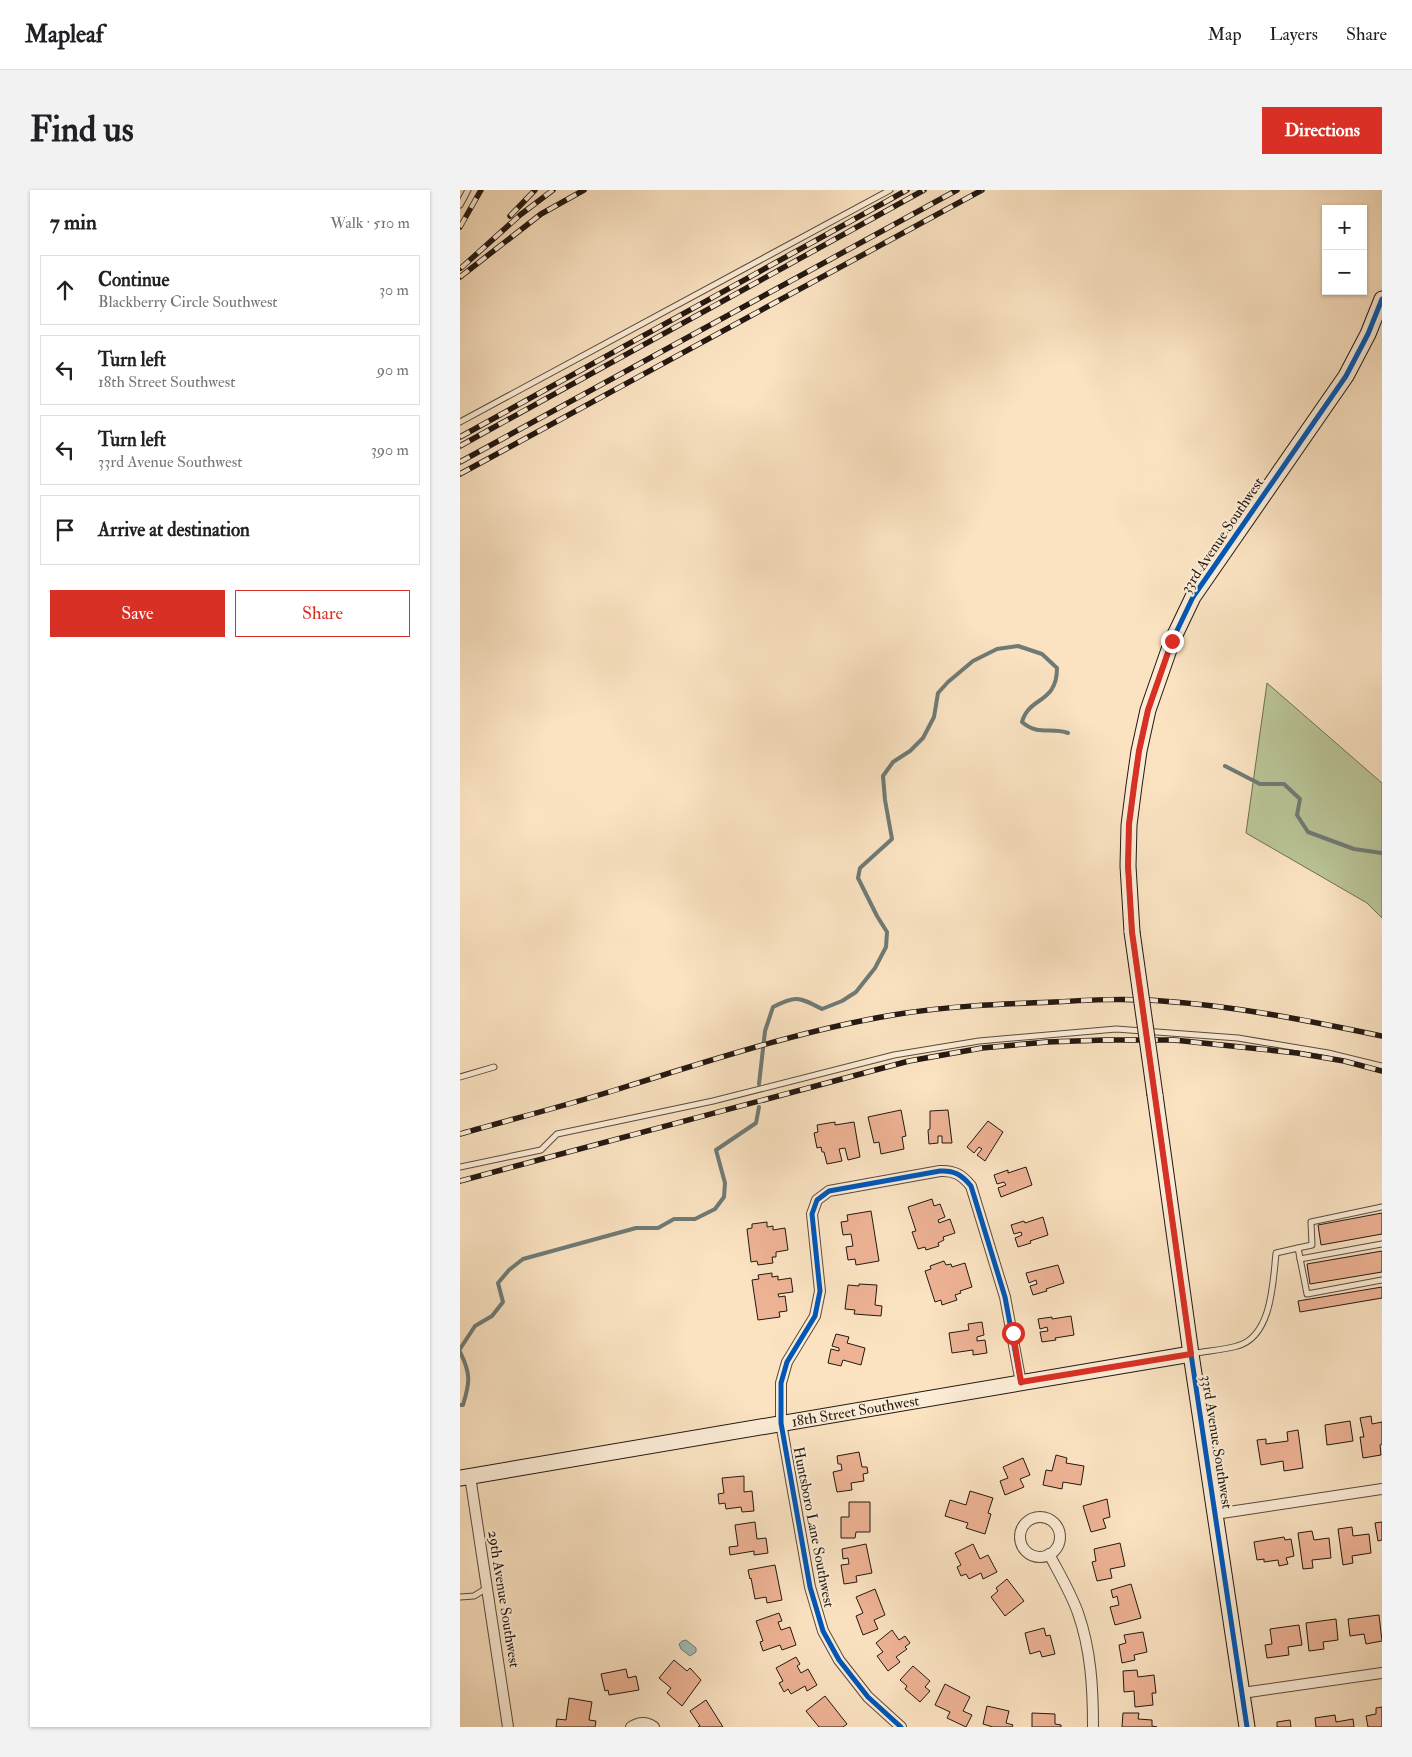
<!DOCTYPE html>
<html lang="en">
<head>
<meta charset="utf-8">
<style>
  :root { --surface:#fff; --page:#f2f2f2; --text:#202124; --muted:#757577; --line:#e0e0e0; --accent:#d93025 }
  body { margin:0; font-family:"IM FELL Double Pica",serif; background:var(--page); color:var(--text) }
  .controls { position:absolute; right:15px; top:15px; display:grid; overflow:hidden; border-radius:0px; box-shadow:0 1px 4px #0004 }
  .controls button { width:45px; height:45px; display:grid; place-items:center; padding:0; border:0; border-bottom:1px solid var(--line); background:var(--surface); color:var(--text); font:25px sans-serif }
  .stop { position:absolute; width:15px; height:15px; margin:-11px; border:4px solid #d93025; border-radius:50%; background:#fff }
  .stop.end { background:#d93025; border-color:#fff; box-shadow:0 1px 5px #0008 }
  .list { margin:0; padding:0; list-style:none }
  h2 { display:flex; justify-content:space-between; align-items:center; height:65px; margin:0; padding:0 20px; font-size:21px }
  h2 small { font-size:16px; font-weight:400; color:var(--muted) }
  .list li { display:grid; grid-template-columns:32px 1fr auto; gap:15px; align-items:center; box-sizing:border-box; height:70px; margin:0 10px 10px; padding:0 10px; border:1px solid var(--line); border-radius:0px }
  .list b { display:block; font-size:19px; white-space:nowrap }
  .list p { margin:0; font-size:16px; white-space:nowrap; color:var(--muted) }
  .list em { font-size:16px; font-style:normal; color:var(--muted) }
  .actions { display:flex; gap:10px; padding:15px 20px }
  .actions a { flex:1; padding:11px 0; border:1px solid var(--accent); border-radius:0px; text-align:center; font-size:18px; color:var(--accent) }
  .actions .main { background:var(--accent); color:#fff }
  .icon { flex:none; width:28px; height:28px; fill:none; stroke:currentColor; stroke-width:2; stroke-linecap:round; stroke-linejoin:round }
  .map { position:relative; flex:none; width:922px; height:1537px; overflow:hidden; border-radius:0px }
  header { display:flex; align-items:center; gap:30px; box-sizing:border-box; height:70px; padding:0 25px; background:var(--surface); border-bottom:1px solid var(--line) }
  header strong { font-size:24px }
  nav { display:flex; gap:28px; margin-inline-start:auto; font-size:18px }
  .intro { display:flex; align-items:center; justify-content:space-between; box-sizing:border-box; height:120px; padding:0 30px }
  h1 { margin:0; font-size:35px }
  .button { padding:12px 22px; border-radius:0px; background:var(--accent); color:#fff; font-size:18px; font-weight:700 }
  main { display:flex; gap:30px; padding:0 30px }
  aside { flex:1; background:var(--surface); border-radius:0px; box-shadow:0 1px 4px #0004 }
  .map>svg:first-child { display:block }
</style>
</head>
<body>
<header>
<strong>Mapleaf</strong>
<nav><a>Map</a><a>Layers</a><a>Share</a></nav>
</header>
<div class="intro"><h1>Find us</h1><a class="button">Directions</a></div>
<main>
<aside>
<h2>7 min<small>Walk · 510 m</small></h2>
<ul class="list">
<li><svg class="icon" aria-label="ahead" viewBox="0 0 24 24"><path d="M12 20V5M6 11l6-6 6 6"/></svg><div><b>Continue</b><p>Blackberry Circle Southwest</p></div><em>30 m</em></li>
<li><svg class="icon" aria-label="left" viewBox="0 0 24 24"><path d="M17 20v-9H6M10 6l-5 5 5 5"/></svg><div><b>Turn left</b><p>18th Street Southwest</p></div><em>90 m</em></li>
<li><svg class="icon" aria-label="left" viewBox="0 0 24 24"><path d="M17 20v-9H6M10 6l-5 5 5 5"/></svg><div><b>Turn left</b><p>33rd Avenue Southwest</p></div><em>390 m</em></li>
<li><svg class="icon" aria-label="arrive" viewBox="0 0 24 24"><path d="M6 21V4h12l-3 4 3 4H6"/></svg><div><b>Arrive at destination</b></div></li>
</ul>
<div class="actions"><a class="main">Save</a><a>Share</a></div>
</aside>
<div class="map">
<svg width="922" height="1537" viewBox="0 0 922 1537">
  <rect width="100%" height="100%" fill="#fbe3c2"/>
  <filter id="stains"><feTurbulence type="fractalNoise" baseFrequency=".004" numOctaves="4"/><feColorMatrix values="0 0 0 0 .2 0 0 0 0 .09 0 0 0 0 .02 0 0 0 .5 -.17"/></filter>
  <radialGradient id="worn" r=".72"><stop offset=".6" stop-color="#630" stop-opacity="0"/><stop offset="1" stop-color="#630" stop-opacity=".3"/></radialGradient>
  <!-- green -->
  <path fill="#bac597" stroke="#6e6e54" d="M 807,493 L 922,593 L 922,728 L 907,713 L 786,643 Z"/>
  <!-- water -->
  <path fill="#a0bdb9" stroke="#6e7b76" d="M 226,1450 L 236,1458 L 236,1462 L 230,1466 L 221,1459 L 219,1454 L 222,1451 Z"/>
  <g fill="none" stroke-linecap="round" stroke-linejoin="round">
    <!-- stream -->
    <g stroke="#6e7b76" stroke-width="4">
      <path d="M 765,576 L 800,594 L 824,594 L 840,609 L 837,625 L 848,642 L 894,659 L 922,663"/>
      <path d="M 299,894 L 305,841 L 313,817 C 336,805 339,807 362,819 L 382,811 L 396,802 L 415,778 L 426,757 L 427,742 L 417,726 L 398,688 L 400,678 L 432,649 L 425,610 L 423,586 L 433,572 L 450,561 L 463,548 L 474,527 L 478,503 L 488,492 L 513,471 L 537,459 L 558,456 L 582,464 L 597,478 C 597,514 569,506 562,532 C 578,546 591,537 608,543"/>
      <path d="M 0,1159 L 15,1136 L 32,1126 L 43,1112 L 38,1093 L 49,1080 L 63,1069 L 176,1038 L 198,1038 L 214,1029 L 235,1029 L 255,1019 L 264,1007 L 265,993 L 256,960 L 296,933 L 299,917"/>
      <path d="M 0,1162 C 11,1184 10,1192 3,1215 L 0,1215"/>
    </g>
  </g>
  <!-- building -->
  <g fill="#eeb395" stroke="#231812">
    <path d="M 441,920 L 446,946 L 442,947 L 444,959 L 421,964 L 419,952 L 414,953 L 408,927 Z"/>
    <path d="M 488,920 L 492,953 L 482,953 L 482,946 L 478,946 L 478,953 L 469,954 L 468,940 L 470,939 L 470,921 Z"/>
    <path d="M 528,931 L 543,942 L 525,971 L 517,965 L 522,959 L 519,957 L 514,963 L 507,957 Z"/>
    <path d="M 375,932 L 375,935 L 394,932 L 400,967 L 388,970 L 385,958 L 379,959 L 382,971 L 367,974 L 364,962 L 362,962 L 361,957 L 357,958 L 354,943 L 358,942 L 357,935 Z"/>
    <path d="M 566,977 L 572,995 L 541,1007 L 538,998 L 546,995 L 544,992 L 537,994 L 534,985 L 548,980 L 548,983 Z"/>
    <path d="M 472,1009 L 474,1016 L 480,1014 L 485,1027 L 478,1030 L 479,1033 L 490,1029 L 495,1043 L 483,1047 L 484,1050 L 478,1053 L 479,1056 L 466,1060 L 465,1057 L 458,1059 L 452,1042 L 456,1041 L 448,1017 Z"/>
    <path d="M 411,1021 L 419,1071 L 396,1075 L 395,1069 L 388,1070 L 386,1057 L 393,1056 L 391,1044 L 383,1045 L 381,1032 L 388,1031 L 387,1025 Z"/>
    <path d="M 922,1023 L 922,1044 L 861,1055 L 858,1035 Z"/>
    <path d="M 583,1027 L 588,1045 L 570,1051 L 571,1053 L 558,1057 L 555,1048 L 562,1045 L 561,1042 L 554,1044 L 551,1035 L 564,1031 L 565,1033 Z"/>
    <path d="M 307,1032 L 307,1037 L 313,1036 L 313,1040 L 325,1038 L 328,1060 L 316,1062 L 316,1067 L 312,1067 L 313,1073 L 298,1075 L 297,1071 L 291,1072 L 287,1039 L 292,1038 L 292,1034 Z"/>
    <path d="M 922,1061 L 922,1082 L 850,1094 L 847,1074 Z"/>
    <path d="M 484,1071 L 486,1075 L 491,1074 L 492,1077 L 505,1073 L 512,1097 L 500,1101 L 501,1103 L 495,1105 L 497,1110 L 482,1115 L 481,1110 L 475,1112 L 465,1081 L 471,1079 L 470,1076 Z"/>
    <path d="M 598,1075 L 604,1093 L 586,1099 L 587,1101 L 573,1105 L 570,1096 L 577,1094 L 576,1090 L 569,1093 L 566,1083 Z"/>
    <path d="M 312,1083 L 312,1087 L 318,1086 L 318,1090 L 331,1088 L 333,1102 L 318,1104 L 319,1107 L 325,1106 L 327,1121 L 319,1122 L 320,1127 L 298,1130 L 292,1090 L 299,1089 L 298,1085 Z"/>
    <path d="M 399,1094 L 417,1095 L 415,1115 L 422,1116 L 421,1126 L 394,1124 L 395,1120 L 385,1119 L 388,1095 L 399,1096 Z"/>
    <path d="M 922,1097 L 922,1108 L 840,1122 L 838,1111 Z"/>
    <path d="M 611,1126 L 614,1145 L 595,1148 L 596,1150 L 582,1152 L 580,1142 L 588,1141 L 587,1137 L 580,1139 L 578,1129 L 592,1127 L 592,1129 Z"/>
    <path d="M 522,1132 L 524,1145 L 517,1147 L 517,1151 L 525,1150 L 527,1163 L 513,1165 L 513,1160 L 492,1163 L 489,1143 L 509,1140 L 508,1134 Z"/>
    <path d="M 376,1144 L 389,1147 L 387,1153 L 405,1158 L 401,1175 L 383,1170 L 381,1176 L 368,1173 L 371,1159 L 379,1161 L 379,1158 L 372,1156 Z"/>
    <path d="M 911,1226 L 912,1234 L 922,1232 L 922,1254 L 920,1255 L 921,1265 L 903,1268 L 900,1247 L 904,1247 L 900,1228 Z"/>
    <path d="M 890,1231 L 893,1251 L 867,1255 L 865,1235 Z"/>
    <path d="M 838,1240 L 843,1278 L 824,1281 L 823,1271 L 801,1275 L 797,1250 L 806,1249 L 806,1254 L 828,1251 L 827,1242 Z"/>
    <path d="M 399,1262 L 402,1277 L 407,1277 L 408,1283 L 403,1284 L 404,1291 L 391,1293 L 392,1300 L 377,1302 L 373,1282 L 382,1280 L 381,1274 L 378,1274 L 377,1266 Z"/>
    <path d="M 596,1265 L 607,1268 L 606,1273 L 624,1276 L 621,1295 L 603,1292 L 602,1299 L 583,1295 L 586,1280 L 592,1281 Z"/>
    <path d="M 563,1268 L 570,1285 L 560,1289 L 564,1297 L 545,1305 L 540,1291 L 548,1288 L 543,1277 Z"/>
    <path d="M 284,1286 L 284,1302 L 292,1301 L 294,1321 L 282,1322 L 281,1317 L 266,1319 L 265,1313 L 259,1314 L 258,1304 L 264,1303 L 262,1288 Z"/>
    <path d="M 510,1301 L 533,1308 L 528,1323 L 531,1324 L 525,1344 L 506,1338 L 508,1333 L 485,1326 L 490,1310 L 506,1315 Z"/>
    <path d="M 647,1309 L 650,1327 L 643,1329 L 646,1338 L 631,1342 L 623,1316 Z"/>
    <path d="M 389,1312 L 410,1312 L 410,1342 L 396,1342 L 395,1348 L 381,1348 L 381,1327 L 389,1327 Z"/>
    <path d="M 295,1332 L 297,1349 L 306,1348 L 308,1363 L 294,1365 L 294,1361 L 270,1365 L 269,1357 L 278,1356 L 275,1335 Z"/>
    <path d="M 922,1332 L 922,1350 L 918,1351 L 915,1333 Z"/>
    <path d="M 892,1337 L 893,1346 L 909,1344 L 911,1363 L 892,1366 L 893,1373 L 883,1375 L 878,1339 Z"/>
    <path d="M 852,1341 L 854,1350 L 869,1348 L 871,1368 L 852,1370 L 853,1378 L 843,1379 L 838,1343 Z"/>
    <path d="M 824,1347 L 825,1350 L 831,1349 L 834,1366 L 826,1368 L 828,1374 L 819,1376 L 818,1370 L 804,1372 L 804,1369 L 797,1370 L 794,1352 Z"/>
    <path d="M 660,1353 L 665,1376 L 650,1379 L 652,1388 L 637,1391 L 632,1372 L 636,1371 L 634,1359 Z"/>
    <path d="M 406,1354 L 412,1383 L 396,1386 L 397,1392 L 384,1394 L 381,1375 L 389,1374 L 388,1368 L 383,1369 L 382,1359 Z"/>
    <path d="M 513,1354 L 520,1369 L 528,1365 L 537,1382 L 523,1389 L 521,1383 L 509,1389 L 506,1384 L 501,1386 L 497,1377 L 501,1375 L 495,1363 Z"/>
    <path d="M 315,1375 L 322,1410 L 307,1413 L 306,1407 L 295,1409 L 291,1388 L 290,1389 L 288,1380 Z"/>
    <path d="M 547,1389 L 564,1411 L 545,1426 L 531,1407 L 538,1401 L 536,1398 Z"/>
    <path d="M 671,1394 L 681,1428 L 655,1435 L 650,1417 L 659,1415 L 657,1406 L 653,1408 L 651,1400 Z"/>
    <path d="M 415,1399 L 425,1425 L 414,1430 L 418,1439 L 403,1445 L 396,1426 L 403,1423 L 396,1407 Z"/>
    <path d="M 319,1423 L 322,1431 L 318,1432 L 321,1440 L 330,1437 L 336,1455 L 322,1460 L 320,1455 L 303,1461 L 300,1452 L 303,1451 L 296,1431 Z"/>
    <path d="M 919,1425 L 922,1451 L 906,1454 L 904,1444 L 890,1446 L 888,1429 Z"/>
    <path d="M 876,1429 L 878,1450 L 863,1452 L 864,1459 L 849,1461 L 846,1433 Z"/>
    <path d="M 839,1435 L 842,1455 L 828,1457 L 829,1465 L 807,1468 L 805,1455 L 812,1454 L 810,1439 Z"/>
    <path d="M 584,1438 L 586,1446 L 590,1445 L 595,1464 L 582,1467 L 580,1461 L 570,1464 L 565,1443 Z"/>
    <path d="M 432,1440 L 439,1450 L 445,1446 L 450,1453 L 445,1457 L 447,1459 L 436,1467 L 440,1472 L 428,1481 L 417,1466 L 423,1462 L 416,1453 Z"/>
    <path d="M 683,1442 L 687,1462 L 674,1465 L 675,1470 L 662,1473 L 659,1455 L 666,1453 L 664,1445 Z"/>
    <path d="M 336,1467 L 340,1474 L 337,1476 L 341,1483 L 348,1479 L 357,1495 L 347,1501 L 345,1496 L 331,1504 L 328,1499 L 324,1502 L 319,1493 L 323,1491 L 316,1478 Z"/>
    <path d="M 214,1470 L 227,1481 L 230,1478 L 241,1490 L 222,1516 L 207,1503 L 211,1498 L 199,1488 Z"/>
    <path d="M 453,1476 L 470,1491 L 465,1497 L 470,1501 L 460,1512 L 445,1499 L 447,1496 L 440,1490 Z"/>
    <path d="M 166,1479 L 168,1488 L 176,1486 L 179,1500 L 149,1505 L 148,1500 L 145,1501 L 141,1484 Z"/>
    <path d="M 677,1480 L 678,1487 L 694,1485 L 696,1503 L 692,1503 L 693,1515 L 675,1517 L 674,1501 L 664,1502 L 663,1481 Z"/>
    <path d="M 485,1494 L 510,1507 L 503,1521 L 512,1525 L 506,1537 L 487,1528 L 490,1522 L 475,1515 Z"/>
    <path d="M 365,1506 L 387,1534 L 383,1537 L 359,1537 L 346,1521 Z"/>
    <path d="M 109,1508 L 132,1512 L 129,1530 L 136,1531 L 135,1537 L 96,1537 L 97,1529 L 106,1530 Z"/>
    <path d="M 246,1510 L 263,1537 L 238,1537 L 240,1536 L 230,1521 Z"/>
    <path d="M 527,1516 L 549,1521 L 546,1533 L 553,1535 L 552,1537 L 533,1537 L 523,1534 Z"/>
    <path d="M 922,1517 L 922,1537 L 908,1537 L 906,1526 L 916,1524 L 916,1518 Z"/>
    <path d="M 572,1523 L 595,1524 L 595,1534 L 601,1535 L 601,1537 L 572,1537 Z"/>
    <path d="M 663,1523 L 679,1523 L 678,1529 L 692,1530 L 692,1536 L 697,1537 L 662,1537 Z"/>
    <path d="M 875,1525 L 876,1532 L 893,1529 L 894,1537 L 856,1537 L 855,1528 Z"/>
    <path d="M 830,1530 L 831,1537 L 817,1537 L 817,1532 Z"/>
  </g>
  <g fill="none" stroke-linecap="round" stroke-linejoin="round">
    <!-- lane casing -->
    <g stroke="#594b3e" stroke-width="7">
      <g id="lane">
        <path d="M 0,15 L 8,0"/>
        <path d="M 0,232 L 430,0"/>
        <path d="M 0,887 L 34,877"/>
        <path d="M 0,977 L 81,960 L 97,944 L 253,911 L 434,865 L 519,851 L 656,839 L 778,848 L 868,863 L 922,876"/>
        <path d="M 838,1058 L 852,1055 L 851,1032 L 922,1017"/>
        <path d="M 840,1069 L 922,1054"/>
        <path d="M 732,1164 C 747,1161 763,1160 777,1156 C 812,1147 813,1092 816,1063 L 838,1058 L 847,1104 L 922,1090"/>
        <path d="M 0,1407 L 14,1406 L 27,1398"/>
      </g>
    </g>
    <!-- street casing -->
    <g stroke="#594b3e" stroke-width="12">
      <g id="street">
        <path d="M 10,1286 L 48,1537"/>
        <path d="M 755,1324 L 922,1299"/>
        <circle cx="580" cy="1347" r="20"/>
        <path d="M 589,1364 C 599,1383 611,1403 618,1423 C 631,1460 633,1498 633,1537"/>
        <path d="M 782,1503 L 922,1483"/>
        <path d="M 171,1537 C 179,1532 187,1532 194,1537"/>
        <path d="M 441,1537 L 408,1507 L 379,1470 L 363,1441 L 350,1397 L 321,1233 L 321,1193 L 327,1172 L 355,1126 L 360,1101 L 352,1024 L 357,1010 L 369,1001 L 480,981 C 494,980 502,985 511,996 L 545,1107 L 561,1193"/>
      </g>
    </g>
    <!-- secondary casing -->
    <g stroke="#231812" stroke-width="17">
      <g id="secondary">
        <path d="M 672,742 L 668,676 L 669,635 L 674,596 L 679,561 L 688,520 L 712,451 L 733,407 L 886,186 L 908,144 L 922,109"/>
        <path d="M 695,905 L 731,1164 L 787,1537"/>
        <path id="s1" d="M 0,1288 L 731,1164"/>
      </g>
    </g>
    <!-- lane -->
    <use href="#lane" stroke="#fcedd7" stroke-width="5"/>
    <!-- street -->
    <use href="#street" stroke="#fcedd7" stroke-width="10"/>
    <!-- secondary -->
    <use href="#secondary" stroke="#fcedd7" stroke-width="15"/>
    <!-- rail casing -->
    <g stroke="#231812" stroke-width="5.5">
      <g id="rail">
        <path d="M 50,26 L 75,0"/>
        <path d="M 0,37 L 21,0"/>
        <path d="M 1,78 L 60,25 L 93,0"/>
        <path d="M 0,87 L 81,24 L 124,0"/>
        <path d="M 0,247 L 447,0"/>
        <path d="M 0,256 L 464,0"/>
        <path d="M 0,272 L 497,0"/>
        <path d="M 0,284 L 522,0"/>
        <path d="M 0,944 C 56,928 113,914 168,896 C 255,869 343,840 433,825 C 486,816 540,814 594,812 C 630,810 666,808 702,811 C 776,816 850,831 922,846"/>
        <path d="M 0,991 L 449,871 L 522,858 L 587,852 L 645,850 L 714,850 L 837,863 L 884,871 L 922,881"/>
      </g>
    </g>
    <!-- rail -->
    <use href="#rail" stroke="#fcedd7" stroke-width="4" stroke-dasharray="11" stroke-linecap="butt"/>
    <!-- secondary-bridge casing -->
    <g stroke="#231812" stroke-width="17" stroke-linecap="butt">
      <path id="secondary-bridge" d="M 672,742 L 695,905"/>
    </g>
    <!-- secondary-bridge -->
    <use href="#secondary-bridge" stroke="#fcedd7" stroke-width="15"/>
    <!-- cycleway casing -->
    <g stroke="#fcedd7" stroke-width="8">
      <g id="cycleway">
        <path d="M 441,1537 L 408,1507 L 379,1470 L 363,1441 L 350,1397 L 321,1233 L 321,1193 L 327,1172 L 355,1126 L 360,1101 L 352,1024 L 357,1010 L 369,1001 L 480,981 C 494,980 502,985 511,996 L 545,1107 L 561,1193"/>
        <path d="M 787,1537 L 731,1164 L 672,742 L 668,676 L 669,635 L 674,596 L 679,561 L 688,520 L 712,451 L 733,407 L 886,186 L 908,144 L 922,109"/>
      </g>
    </g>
    <!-- cycleway -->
    <use href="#cycleway" stroke="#0057b8" stroke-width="5"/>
  </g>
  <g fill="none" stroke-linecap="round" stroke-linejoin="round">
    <!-- route -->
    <path stroke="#d93025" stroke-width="6" d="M 553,1143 L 561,1192 L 731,1164 L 672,742 L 668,676 L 669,634 L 674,596 L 679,561 L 688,520 L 712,451"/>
  </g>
  <g text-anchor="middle" stroke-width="4" stroke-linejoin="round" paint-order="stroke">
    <!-- street labels -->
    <g font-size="15" fill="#231812" stroke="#fcedd7">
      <text transform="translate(762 345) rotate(-56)" y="5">33rd Avenue Southwest</text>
      <text dy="5" stroke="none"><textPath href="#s1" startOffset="401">18th Street Southwest</textPath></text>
      <text transform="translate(757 1252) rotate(81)" y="5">33rd Avenue Southwest</text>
      <text transform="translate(354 1337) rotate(79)" y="5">Huntsboro Lane Southwest</text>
      <text transform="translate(44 1409) rotate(81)" y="5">29th Avenue Southwest</text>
    </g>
  </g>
  <rect width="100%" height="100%" filter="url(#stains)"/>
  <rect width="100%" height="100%" fill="url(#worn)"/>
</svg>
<div class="controls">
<button>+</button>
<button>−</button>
</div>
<div class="stop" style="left:553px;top:1143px"></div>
<div class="stop end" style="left:712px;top:451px"></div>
</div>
</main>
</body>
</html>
